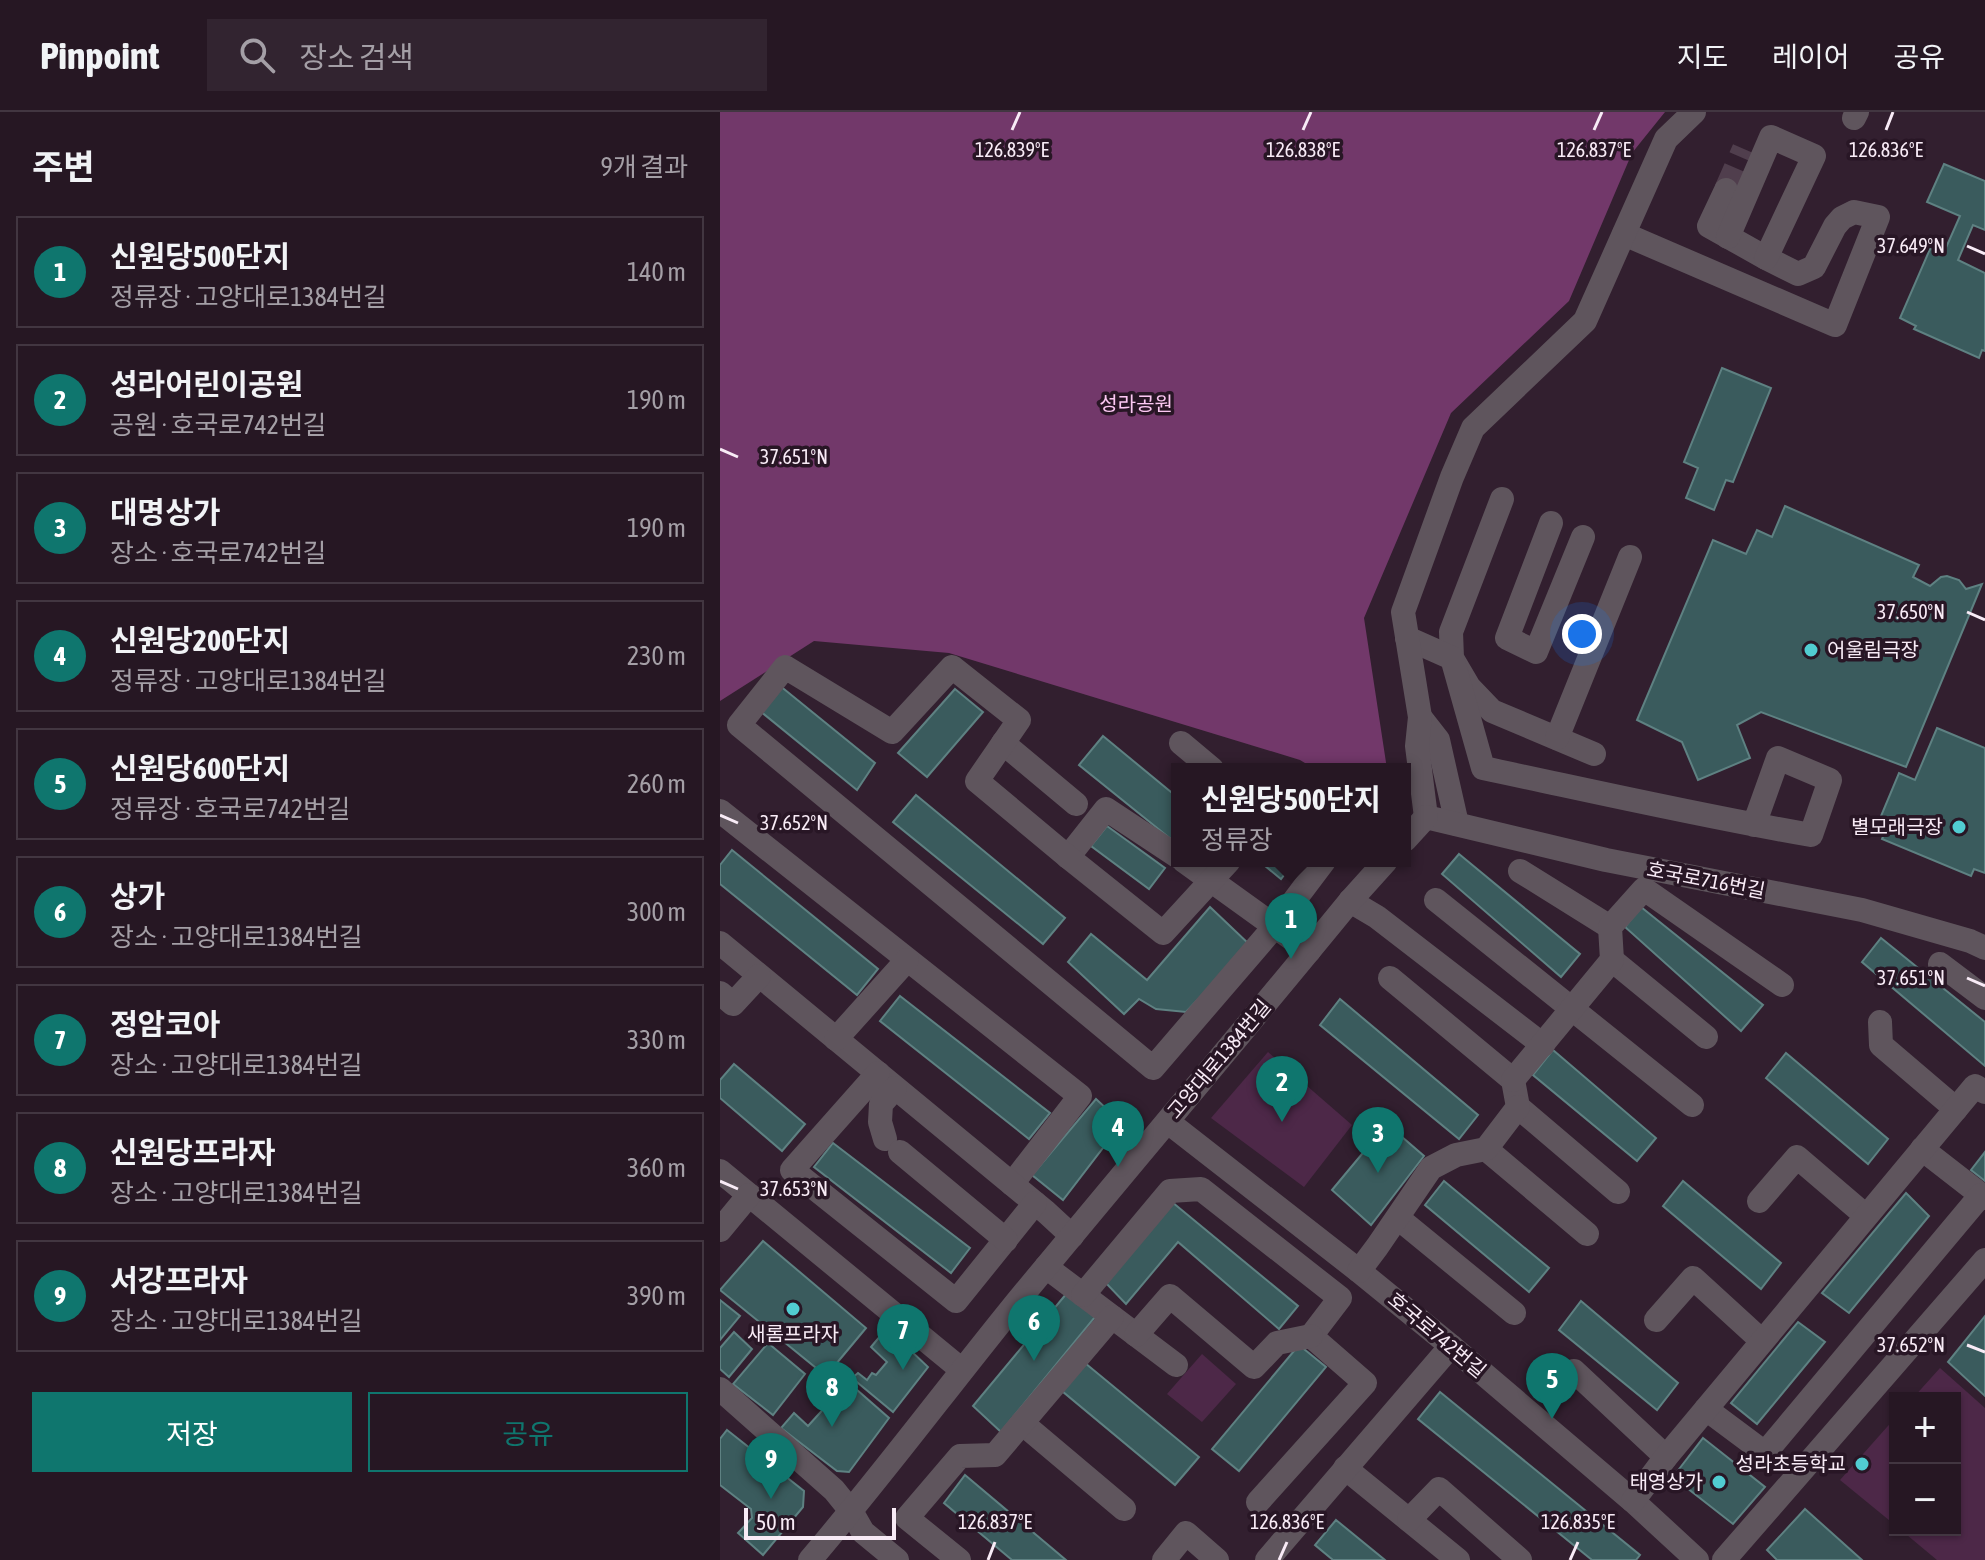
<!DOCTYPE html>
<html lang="ko">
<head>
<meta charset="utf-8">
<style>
  :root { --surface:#261723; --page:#322430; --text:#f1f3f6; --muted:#a49fa6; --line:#423641; --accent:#0f766e }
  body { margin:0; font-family:"Asap Condensed","Noto Sans KR",sans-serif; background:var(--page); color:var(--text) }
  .controls { position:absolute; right:24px; bottom:24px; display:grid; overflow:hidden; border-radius:0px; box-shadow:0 2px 6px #0004 }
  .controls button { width:72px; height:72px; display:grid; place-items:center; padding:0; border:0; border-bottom:2px solid var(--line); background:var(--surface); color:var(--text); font:40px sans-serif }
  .scale { position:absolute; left:24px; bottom:20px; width:152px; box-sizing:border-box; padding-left:8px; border:4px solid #f8ebf6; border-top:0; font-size:22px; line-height:28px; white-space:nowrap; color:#f8ebf6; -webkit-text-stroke:6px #281625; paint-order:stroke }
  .you { position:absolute; left:862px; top:522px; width:28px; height:28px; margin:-20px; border:6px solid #fff; border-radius:50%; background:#1a73e8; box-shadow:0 0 0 12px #1a73e833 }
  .badge { display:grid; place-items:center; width:52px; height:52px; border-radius:50%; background:var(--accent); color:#fff; font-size:26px; font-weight:700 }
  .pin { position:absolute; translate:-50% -66px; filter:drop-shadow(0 2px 4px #0008) }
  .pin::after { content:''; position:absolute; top:42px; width:28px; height:24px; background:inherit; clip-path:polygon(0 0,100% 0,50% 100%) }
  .popup { position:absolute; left:451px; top:651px; width:240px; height:104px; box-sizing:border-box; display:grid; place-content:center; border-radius:0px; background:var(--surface); filter:drop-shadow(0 2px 6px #0005); font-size:26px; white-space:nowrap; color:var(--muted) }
  .popup b { font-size:30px; color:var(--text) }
  .popup::after { content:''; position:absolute; left:50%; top:100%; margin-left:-16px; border:16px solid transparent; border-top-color:var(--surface) }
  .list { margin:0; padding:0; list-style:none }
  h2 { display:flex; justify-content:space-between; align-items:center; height:104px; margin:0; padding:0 32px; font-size:34px }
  h2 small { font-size:26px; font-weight:400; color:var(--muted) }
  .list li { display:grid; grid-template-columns:52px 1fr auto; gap:24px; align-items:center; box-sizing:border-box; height:112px; margin:0 16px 16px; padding:0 16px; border:2px solid var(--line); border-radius:0px }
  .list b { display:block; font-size:30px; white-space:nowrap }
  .list p { margin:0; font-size:26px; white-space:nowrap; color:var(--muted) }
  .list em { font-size:26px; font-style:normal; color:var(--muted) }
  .actions { display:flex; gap:16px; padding:24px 32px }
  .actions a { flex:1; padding:18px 0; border:2px solid var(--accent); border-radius:0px; text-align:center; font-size:28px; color:var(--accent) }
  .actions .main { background:var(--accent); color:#fff }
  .icon { flex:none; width:44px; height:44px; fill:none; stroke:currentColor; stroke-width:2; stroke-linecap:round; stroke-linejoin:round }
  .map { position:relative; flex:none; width:1265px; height:1448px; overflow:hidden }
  header { display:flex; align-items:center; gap:48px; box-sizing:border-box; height:112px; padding:0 40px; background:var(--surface); border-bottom:2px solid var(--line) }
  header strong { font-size:38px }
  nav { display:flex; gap:44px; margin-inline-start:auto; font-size:28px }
  .search { width:560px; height:72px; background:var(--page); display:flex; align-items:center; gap:20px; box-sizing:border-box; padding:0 28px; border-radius:0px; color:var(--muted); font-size:30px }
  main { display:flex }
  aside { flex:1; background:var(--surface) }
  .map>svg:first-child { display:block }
</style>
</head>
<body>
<header>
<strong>Pinpoint</strong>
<div class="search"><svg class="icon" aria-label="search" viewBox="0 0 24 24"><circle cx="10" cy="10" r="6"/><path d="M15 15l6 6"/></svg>장소 검색</div>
<nav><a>지도</a><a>레이어</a><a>공유</a></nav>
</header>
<main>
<aside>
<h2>주변<small>9개 결과</small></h2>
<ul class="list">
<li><span class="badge">1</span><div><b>신원당500단지</b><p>정류장 · 고양대로1384번길</p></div><em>140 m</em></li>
<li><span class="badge">2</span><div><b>성라어린이공원</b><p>공원 · 호국로742번길</p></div><em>190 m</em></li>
<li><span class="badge">3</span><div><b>대명상가</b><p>장소 · 호국로742번길</p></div><em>190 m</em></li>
<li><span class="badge">4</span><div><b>신원당200단지</b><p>정류장 · 고양대로1384번길</p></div><em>230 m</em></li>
<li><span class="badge">5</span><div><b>신원당600단지</b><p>정류장 · 호국로742번길</p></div><em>260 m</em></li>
<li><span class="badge">6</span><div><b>상가</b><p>장소 · 고양대로1384번길</p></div><em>300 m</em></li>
<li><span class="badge">7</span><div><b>정암코아</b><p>장소 · 고양대로1384번길</p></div><em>330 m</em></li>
<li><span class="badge">8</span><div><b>신원당프라자</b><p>장소 · 고양대로1384번길</p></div><em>360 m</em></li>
<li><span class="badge">9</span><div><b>서강프라자</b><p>장소 · 고양대로1384번길</p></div><em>390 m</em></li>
</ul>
<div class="actions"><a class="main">저장</a><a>공유</a></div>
</aside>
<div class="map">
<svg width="1265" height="1448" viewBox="0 0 1265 1448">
  <rect width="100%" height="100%" fill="#321f2f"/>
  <!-- green -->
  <g fill="#4d2848">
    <path d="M 548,940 L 632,1013 L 584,1075 L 491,1006 Z"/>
    <path d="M 482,1242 L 516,1272 L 482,1310 L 447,1282 Z"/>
    <path d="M 1220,1256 L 1265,1296 L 1265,1448 L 1217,1448 L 1181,1418 L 1235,1418 L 1235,1286 L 1193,1286 Z"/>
    <path d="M 1175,1306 L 1175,1413 L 1120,1368 Z"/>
  </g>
  <!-- forest -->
  <path fill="#72386a" d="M 0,0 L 945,0 L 912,41 L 849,189 L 731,301 L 644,506 L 667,657 L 595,657 L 580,648 L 229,541 L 94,529 L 0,589 Z"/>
  <!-- building -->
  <g fill="#3a5b5d" stroke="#5e8182" stroke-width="2">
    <path d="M 1224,52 L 1265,69 L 1265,118 L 1253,113 L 1238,148 L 1265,161 L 1265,239 L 1262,238 L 1259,246 L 1194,217 L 1196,214 L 1180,206 L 1210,137 L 1225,138 L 1240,104 L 1207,90 Z"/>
    <path d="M 1002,256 L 1051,276 L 1013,370 L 1006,368 L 994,398 L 966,386 L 978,356 L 964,350 Z"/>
    <path d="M 1065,394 L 1199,453 L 1193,465 L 1210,474 L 1221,465 L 1227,464 L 1239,468 L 1246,477 L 1262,472 L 1186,655 L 1041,600 L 1017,613 L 1030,646 L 978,668 L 962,630 L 917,608 L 993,428 L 1026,442 L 1037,418 L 1052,425 Z"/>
    <path d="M 59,573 L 155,651 L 137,678 L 40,599 Z"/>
    <path d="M 235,577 L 263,600 L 207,665 L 178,641 Z"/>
    <path d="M 1217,616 L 1265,636 L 1265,761 L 1254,757 L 1251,764 L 1162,727 L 1165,720 L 1156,716 L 1179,661 L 1195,668 Z"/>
    <path d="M 383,624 L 457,685 L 457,732 L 359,653 Z"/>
    <path d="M 196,683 L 345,806 L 323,832 L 173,710 Z"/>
    <path d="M 387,714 L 445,756 L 429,777 L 371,734 Z"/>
    <path d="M 12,738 L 158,857 L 137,883 L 0,772 L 0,753 Z"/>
    <path d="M 739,742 L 860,842 L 841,865 L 722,762 Z"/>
    <path d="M 539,749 L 575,749 L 561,767 Z"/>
    <path d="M 490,795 L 530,833 L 466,900 L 436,897 L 419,887 L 404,902 L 348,850 L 371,822 L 427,868 Z"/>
    <path d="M 921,795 L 1043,893 L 1021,919 L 905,815 Z"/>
    <path d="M 1161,826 L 1265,910 L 1265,954 L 1142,850 Z"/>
    <path d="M 180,884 L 330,1001 L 309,1027 L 160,909 Z"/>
    <path d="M 620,887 L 758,1003 L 739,1027 L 600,913 Z"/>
    <path d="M 833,938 L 936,1026 L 917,1049 L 813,963 Z"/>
    <path d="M 1066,941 L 1168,1027 L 1148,1052 L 1046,966 Z"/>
    <path d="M 14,952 L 85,1012 L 62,1039 L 0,986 L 0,968 Z"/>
    <path d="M 376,987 L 402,1011 L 343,1088 L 312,1063 Z"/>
    <path d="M 667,1012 L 704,1044 L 651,1113 L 612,1078 Z"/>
    <path d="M 113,1031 L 250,1136 L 231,1161 L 94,1055 Z"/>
    <path d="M 1265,1040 L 1265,1069 L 1251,1058 Z"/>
    <path d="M 724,1069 L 829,1156 L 809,1180 L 705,1093 Z"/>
    <path d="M 963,1069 L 1061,1151 L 1041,1177 L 943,1094 Z"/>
    <path d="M 1186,1081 L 1209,1104 L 1129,1201 L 1102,1181 Z"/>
    <path d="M 452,1090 L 578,1194 L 559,1217 L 458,1130 L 406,1192 L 383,1168 Z"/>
    <path d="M 43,1129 L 146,1216 L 106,1264 L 0,1178 Z"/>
    <path d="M 347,1181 L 375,1205 L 281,1320 L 253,1294 Z"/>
    <path d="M 0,1188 L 20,1204 L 0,1228 Z"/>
    <path d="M 861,1189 L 958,1271 L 937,1298 L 839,1218 Z"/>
    <path d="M 1265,1204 L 1265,1284 L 1228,1250 Z"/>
    <path d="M 1078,1210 L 1105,1230 L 1037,1312 L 1011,1291 Z"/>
    <path d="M 167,1216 L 208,1255 L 173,1300 L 132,1266 L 138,1261 L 147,1268 L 152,1261 L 156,1263 L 167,1250 L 151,1235 Z"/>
    <path d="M 14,1220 L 32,1237 L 9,1265 L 0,1257 L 0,1236 Z"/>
    <path d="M 48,1231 L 85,1262 L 53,1303 L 13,1272 Z"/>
    <path d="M 579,1233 L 606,1255 L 519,1359 L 492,1337 Z"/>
    <path d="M 365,1251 L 479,1345 L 455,1373 L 342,1279 Z"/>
    <path d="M 128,1270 L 169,1306 L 129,1360 L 117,1359 L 61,1316 L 74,1301 L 88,1314 Z"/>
    <path d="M 720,1280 L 920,1443 L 916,1448 L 872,1448 L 698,1307 Z"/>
    <path d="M 7,1318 L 84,1379 L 83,1395 L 43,1443 L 18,1421 L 32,1406 L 31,1397 L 0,1373 L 0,1327 Z"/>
    <path d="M 983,1326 L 1045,1375 L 1013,1412 L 953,1365 Z"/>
    <path d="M 245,1363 L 346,1448 L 292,1448 L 224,1391 Z"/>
    <path d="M 1085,1397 L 1142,1448 L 1057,1448 L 1047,1438 Z"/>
    <path d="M 616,1408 L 665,1448 L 613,1448 L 595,1433 Z"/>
  </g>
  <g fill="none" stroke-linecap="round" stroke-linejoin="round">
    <!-- minor-tunnel -->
    <path stroke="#503e4d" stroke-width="24" stroke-dasharray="24 12" stroke-linecap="butt" d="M 1006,78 L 1024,37"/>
    <!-- minor -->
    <g stroke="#5f555d" stroke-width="24">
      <path d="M 1134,6 L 1137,0"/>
      <path d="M 904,122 L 1115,213 L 1158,105 L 1134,100 L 1122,106 L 1115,114 L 1094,155 L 1078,162 L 1046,146 L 989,114 L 1006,78"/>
      <path d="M 1008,125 L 1051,25 L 1094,44 L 1046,146"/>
      <path d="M 782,387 L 731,520 L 732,546 L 749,575 L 772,599 L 874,642"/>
      <path d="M 831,411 L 787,526 L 816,540 L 863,425"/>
      <path d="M 687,526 L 732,546 L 763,656 C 872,679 981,704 1091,723 L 1110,668 L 1058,646 L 1034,713"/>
      <path d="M 700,605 L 718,628 L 737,712"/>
      <path d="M 837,626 L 910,445"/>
      <path d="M 283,631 L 356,692"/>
      <path d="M 461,631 L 492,657"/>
      <path d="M 0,699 L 360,984 L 292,1072"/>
      <path d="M 706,705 L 697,634 L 700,605 L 683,500 L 732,365 L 753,316 L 865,209 L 946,27 L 974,0"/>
      <path d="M 706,705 L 886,748 L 1142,798 L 1250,829 L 1265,836"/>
      <path d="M 685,728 L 706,705"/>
      <path d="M 348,745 L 386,697 L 457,744"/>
      <path d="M 464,749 L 589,839"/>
      <path d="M 509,749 L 443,821 L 348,745 L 257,669 L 299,608 L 232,555 L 172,620 L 65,555 L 19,613 L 433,956 L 555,814 L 604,749"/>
      <path d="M 800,759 L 890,815"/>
      <path d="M 716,788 L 972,993"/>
      <path d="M 630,789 L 657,805 L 823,933"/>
      <path d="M 0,831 L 326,1100 L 352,1124"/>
      <path d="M 892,848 L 986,925"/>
      <path d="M 1220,852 L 1265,886"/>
      <path d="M 670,866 L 793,968 L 798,995 L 898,1080"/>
      <path d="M 0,881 L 13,892 L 39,864"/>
      <path d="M 1160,910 L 1161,933 L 1236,997"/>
      <path d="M 116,927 L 187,848"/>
      <path d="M 158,961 L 72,1058 L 236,1189 L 315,1091"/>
      <path d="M 793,968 L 892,848 L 890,815 L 924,777 L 1062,873"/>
      <path d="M 448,1010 L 639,1159 L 731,1234 L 913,1389 L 977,1448"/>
      <path d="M 165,1027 L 160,1010 L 161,992 L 175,976"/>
      <path d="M 766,1037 L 867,1122"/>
      <path d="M 1202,1037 L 1265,1086"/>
      <path d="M 180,1040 L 286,1128"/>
      <path d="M 0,1059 L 242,1258"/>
      <path d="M 1039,1089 L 1077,1045 L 1146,1104"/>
      <path d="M 678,1106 L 794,1201"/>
      <path d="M 0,1118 L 29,1083"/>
      <path d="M 326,1155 L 456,1253"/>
      <path d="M 639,1159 L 657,1135 L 711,1056 L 736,1043 L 766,1037 L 798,995"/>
      <path d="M 363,1183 L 450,1079 L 481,1077 L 620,1186 L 591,1224 L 645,1271 L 538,1390"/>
      <path d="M 936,1208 L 973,1166 L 1042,1229"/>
      <path d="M 416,1223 L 450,1184 L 534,1255 L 557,1231 L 591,1224"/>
      <path d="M 854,1259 L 946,1345"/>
      <path d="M 0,1277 L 114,1378 L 131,1399 L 143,1420 L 177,1448"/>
      <path d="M 986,1297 L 1045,1341 L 1261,1083"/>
      <path d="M 302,1311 L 404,1397"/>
      <path d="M 625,1356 L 738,1448"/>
      <path d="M 913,1389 L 946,1345 L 1255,974 L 1265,980"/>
      <path d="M 689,1408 L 719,1377 L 800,1448"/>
      <path d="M 90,1448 C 160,1366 224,1280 292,1196 C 404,1060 518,926 630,789 L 666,749"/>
      <path d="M 239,1448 L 187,1406 L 240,1344 L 275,1343 L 392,1205"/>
      <path d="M 444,1448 L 466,1421 L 497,1448"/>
      <path d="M 547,1448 L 731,1234"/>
      <path d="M 1004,1448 L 1265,1148"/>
    </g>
  </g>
  <!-- ticks -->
  <path fill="none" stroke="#f8ebf6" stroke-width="3" d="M 292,18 L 300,0M 583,18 L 591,0M 874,18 L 882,0M 1166,18 L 1173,0M 1247,134 L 1265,142M 0,337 L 18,345M 1247,500 L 1265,508M 0,703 L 18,711M 1247,866 L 1265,874M 0,1069 L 18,1077M 1247,1233 L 1265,1240M 268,1448 L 275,1430M 559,1448 L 567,1430M 850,1448 L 858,1430"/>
  <!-- markers -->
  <g fill="#51ccd1" stroke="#281625" stroke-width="3">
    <circle cx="1091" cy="538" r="8"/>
    <circle cx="1239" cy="715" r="8"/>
    <circle cx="73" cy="1197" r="8"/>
    <circle cx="1142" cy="1352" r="8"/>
    <circle cx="999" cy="1370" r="8"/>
  </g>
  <g text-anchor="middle" stroke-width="7" stroke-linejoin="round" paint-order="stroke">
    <!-- park labels -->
    <g font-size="20" fill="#fcc8f3" stroke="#281625">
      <text x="416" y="299">성라공원</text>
    </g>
    <!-- poi labels -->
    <g font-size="20" fill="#f8ebf6" stroke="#281625" text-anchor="end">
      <text x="1107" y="545" text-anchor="start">어울림극장</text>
      <text x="1223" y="722">별모래극장</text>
      <text x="73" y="1229" text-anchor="middle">새롬프라자</text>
      <text x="1126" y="1359">성라초등학교</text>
      <text x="983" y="1377">태영상가</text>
    </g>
    <!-- street labels -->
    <g font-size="20" fill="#f8ebf6" stroke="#281625">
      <text transform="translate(986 768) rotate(11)" y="7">호국로716번길</text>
      <text transform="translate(499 947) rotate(-50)" y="7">고양대로1384번길</text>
      <text transform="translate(717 1223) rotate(40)" y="7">호국로742번길</text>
    </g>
  </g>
  <g font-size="20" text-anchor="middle" fill="#f8ebf6" stroke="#281625" stroke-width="7" stroke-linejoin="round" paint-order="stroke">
    <text x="583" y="45">126.838°E</text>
    <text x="874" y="45">126.837°E</text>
    <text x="1166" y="45">126.836°E</text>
    <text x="292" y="45">126.839°E</text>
    <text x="1191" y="141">37.649°N</text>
    <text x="74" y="352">37.651°N</text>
    <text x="1191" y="507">37.650°N</text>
    <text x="74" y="718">37.652°N</text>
    <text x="1191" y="873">37.651°N</text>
    <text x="74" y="1084">37.653°N</text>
    <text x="1191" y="1240">37.652°N</text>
    <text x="275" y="1417">126.837°E</text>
    <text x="567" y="1417">126.836°E</text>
    <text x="858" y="1417">126.835°E</text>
  </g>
</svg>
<div class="controls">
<button>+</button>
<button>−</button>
</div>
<div class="scale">50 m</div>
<div class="you"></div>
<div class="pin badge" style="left:571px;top:847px">1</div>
<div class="popup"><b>신원당500단지</b>정류장</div>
<div class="pin badge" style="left:562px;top:1010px">2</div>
<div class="pin badge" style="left:658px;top:1061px">3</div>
<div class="pin badge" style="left:398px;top:1055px">4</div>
<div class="pin badge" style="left:832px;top:1307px">5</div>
<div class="pin badge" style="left:314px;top:1249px">6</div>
<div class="pin badge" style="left:183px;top:1258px">7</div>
<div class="pin badge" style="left:112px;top:1315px">8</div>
<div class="pin badge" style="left:51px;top:1387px">9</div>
</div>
</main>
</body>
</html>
